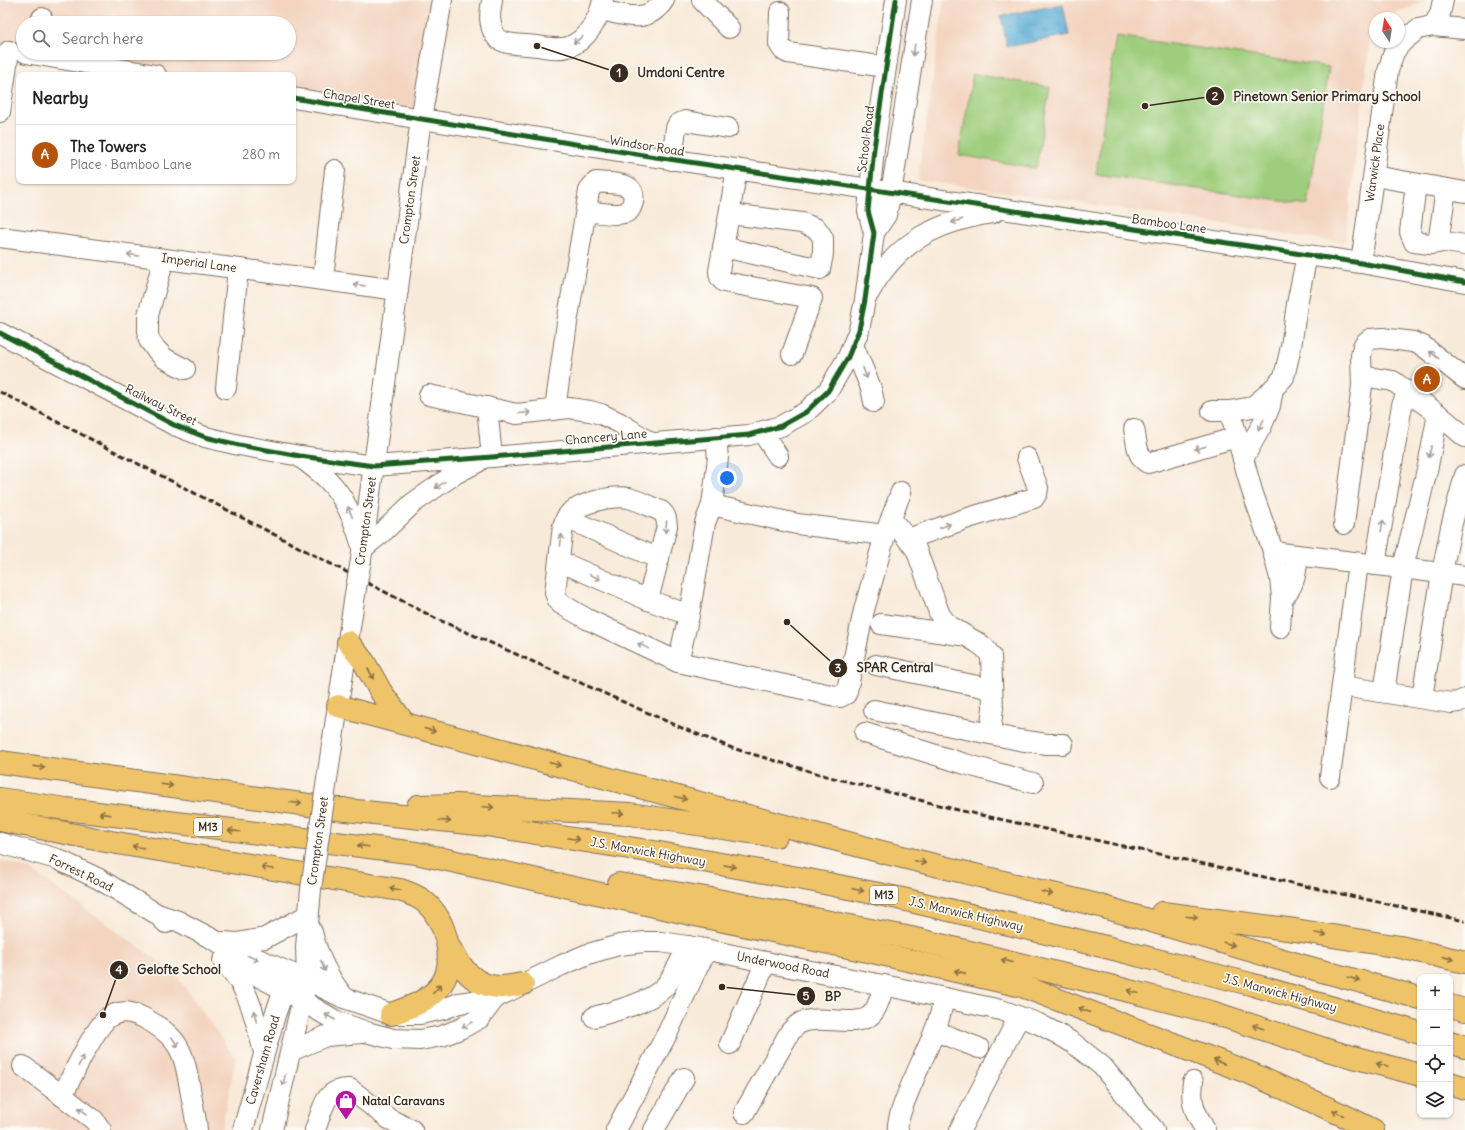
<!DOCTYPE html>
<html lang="en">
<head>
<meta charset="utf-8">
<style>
  :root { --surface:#fff; --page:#f6f6f6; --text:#222; --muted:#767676; --line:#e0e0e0; --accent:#b45309 }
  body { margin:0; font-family:Delius,sans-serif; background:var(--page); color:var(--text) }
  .controls { position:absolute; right:12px; bottom:12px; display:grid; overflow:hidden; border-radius:8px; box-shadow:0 1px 3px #0004 }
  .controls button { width:36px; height:36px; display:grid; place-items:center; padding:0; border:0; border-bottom:1px solid var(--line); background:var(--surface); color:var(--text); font:20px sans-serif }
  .compass { position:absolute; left:1369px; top:12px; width:36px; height:36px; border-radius:50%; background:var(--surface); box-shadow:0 1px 3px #0004; rotate:348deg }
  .you { position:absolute; left:727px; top:478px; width:14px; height:14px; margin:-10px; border:3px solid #fff; border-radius:50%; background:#1a73e8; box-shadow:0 0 0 6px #1a73e833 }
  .badge { display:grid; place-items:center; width:26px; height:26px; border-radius:50%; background:var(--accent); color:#fff; font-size:13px; font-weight:700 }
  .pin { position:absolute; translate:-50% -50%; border:2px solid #fff; box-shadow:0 1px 4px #0006 }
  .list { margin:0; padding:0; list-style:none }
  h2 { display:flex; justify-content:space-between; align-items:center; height:52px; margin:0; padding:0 16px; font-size:17px }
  h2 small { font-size:13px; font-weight:400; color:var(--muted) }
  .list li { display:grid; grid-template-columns:26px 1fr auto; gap:12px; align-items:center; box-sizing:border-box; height:60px; padding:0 16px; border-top:1px solid var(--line) }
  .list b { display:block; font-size:15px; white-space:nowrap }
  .list p { margin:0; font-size:13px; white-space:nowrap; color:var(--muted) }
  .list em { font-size:13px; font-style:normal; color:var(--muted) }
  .icon { flex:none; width:22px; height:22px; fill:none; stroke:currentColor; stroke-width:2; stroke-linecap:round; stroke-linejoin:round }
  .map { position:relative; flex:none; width:1465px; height:1130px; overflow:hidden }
  .search { position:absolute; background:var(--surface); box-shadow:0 1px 3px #0004; left:16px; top:16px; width:280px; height:44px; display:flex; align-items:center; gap:10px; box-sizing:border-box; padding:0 14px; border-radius:22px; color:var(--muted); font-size:15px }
  .panel { position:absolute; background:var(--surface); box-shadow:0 1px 3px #0004; left:16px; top:72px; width:280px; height:112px; border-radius:8px }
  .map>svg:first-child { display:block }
</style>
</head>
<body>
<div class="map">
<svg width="1465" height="1130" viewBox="0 0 1465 1130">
  <defs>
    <pattern id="water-ripples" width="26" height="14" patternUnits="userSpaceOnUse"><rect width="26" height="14" fill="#59abd4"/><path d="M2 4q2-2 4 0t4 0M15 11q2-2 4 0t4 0" fill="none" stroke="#4b8bab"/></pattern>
  </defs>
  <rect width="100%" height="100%" fill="#fdfcf7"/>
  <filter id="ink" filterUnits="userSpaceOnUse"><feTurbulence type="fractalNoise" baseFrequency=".025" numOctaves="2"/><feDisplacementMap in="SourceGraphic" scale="8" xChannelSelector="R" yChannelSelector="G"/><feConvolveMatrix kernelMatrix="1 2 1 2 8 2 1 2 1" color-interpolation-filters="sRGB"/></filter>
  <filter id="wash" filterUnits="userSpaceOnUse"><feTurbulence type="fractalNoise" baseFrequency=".012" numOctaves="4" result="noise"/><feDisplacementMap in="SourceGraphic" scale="16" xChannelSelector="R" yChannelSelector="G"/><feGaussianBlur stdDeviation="0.9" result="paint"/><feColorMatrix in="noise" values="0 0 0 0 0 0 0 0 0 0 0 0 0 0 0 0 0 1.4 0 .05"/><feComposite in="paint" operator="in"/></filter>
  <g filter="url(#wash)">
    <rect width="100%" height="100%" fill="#f8ead9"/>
    <!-- built -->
    <g fill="#f3d4bf">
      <path d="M 0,0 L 442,0 L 421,118 L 293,97 L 293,75 L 160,75 L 27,53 L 289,53 L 289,23 L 23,23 L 23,52 L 0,49 Z"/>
      <path d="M 944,0 L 1428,0 L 1428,1 L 1380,18 L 1375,18 L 1375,27 L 1371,33 L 1345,243 L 1048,198 L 918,180 Z"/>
      <path d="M 0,860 L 31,870 L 174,972 L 236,1059 L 221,1130 L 0,1130 Z"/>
    </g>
    <!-- pitch -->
    <g fill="#9ecd7b" stroke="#6c7c4c">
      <path d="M 1116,36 L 1329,67 L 1308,205 L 1096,174 Z"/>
      <path d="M 973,74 L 1050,87 L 1036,168 L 959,155 Z"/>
    </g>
    <!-- water -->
    <path fill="url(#water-ripples)" stroke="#4a6a79" d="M 1063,4 L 1069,35 L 1007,47 L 1001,16 Z"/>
  </g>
  <g filter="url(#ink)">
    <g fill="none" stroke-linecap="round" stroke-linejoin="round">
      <!-- minor casing -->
      <g stroke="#7d6d5f" stroke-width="22">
        <g id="minor">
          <path d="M 492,0 C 490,13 488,23 495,35 C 501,45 516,44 526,45 C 539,45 555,51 568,47 C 587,41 600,17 603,0"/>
          <path d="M 702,0 L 729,28"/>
          <path d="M 601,10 C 626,15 647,25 664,0"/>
          <path d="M 780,12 L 779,44 L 783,50 L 788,53 L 886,67"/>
          <path d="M 41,23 L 42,18"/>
          <path d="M 1433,26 L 1440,14 L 1443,0"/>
          <path d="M 26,53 L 156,75"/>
          <path d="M 293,98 L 649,156 L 1361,263 L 1465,282"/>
          <path d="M 0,112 L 9,51"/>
          <path d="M 672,160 L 676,128 L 678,124 L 685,121 L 728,128"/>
          <path d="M 737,169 L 719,271 C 719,276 720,279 724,282 L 812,298 L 792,354"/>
          <path d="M 1374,176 L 1465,192"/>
          <path d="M 1416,184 L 1410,232 L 1414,242 L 1430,244 L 1438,243 L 1446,189"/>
          <path d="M 874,233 L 886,215 L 891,193 L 922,0"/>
          <path d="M 0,237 L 398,290"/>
          <path d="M 1439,241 L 1465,245"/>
          <path d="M 723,247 L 820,269 L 823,254 L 823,238 L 817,229 L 802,223 L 730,214"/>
          <path d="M 164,259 L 148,315 L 148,333 L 149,340 L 154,347 L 164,358 L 185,369"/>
          <path d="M 1361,263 L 1388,71 L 1394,52 L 1402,42 L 1418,29 L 1433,26 L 1465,29"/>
          <path d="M 323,280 L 335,170"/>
          <path d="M 869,293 C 897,241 937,222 993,213"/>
          <path d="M 0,333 L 174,425 L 205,437 L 239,445 L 300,456 L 374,466 L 492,457 L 749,435 L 781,426 L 806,412 L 828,391 L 848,357 L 859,330 L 865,300 L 874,233 L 868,211 L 874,148 L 896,0"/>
          <path d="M 853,345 L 871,388 L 874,402"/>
          <path d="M 1362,376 L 1393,381 L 1438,414 L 1465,437"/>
          <path d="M 226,388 L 238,269"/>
          <path d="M 429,395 L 517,414 L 569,408 L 590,411 L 601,414 L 620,423 L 651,443"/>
          <path d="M 487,407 L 492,457"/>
          <path d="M 555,409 L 567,323 L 589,191 L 592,186 L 596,182 C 611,184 637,180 633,202 C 631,208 630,212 624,213 C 614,216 597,212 586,211"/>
          <path d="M 1212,411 L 1230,411 L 1252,407 L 1269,393 L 1284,377 L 1291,347 L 1297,304 L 1307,255"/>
          <path d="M 1230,411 L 1252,491 L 1272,548 L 1280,578 L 1282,598 L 1280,628"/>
          <path d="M 1134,429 C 1137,441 1136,457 1148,463 L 1237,437"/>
          <path d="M 762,432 L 778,456"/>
          <path d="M 300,457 C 309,464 319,471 327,479 C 345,497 354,520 361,543"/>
          <path d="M 1243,459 L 1262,425 L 1270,406 L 1273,389"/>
          <path d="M 712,505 L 797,524 L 885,535 L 901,492"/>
          <path d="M 566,518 L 659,559"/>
          <path d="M 891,519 L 916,549 L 940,615 L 948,625 L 978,643 L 985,648 L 991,656 L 993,708 L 990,733"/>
          <path d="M 1344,524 L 1362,386 L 1361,356 L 1363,346 L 1366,342 L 1370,339 L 1382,338 L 1413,342 L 1423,346 L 1465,379"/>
          <path d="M 908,539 L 965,519 L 1034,498 L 1037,493 L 1038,488 L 1027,458"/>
          <path d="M 362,549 L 384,531 L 413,503 L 455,474 L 478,462"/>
          <path d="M 1273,552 L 1465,576"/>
          <path d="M 361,560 L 421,119 L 442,0"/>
          <path d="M 559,561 L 648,600 L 689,615"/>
          <path d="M 1375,565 L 1402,405 L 1408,391"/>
          <path d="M 1282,598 C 1295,587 1296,572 1298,556"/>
          <path d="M 648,600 L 667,526 C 667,520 666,515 661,511 C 651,507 640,501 629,498 C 613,495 583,502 570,513 C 566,517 565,521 563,526 L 555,593 L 558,600 L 561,604 L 587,619 L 678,662 L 840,697 L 846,694 L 847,691 L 864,610 L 885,535"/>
          <path d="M 881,624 L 960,635"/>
          <path d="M 678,662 L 689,615 L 705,523 L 712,505 L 718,458 L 716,437"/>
          <path d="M 876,665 L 992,689"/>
          <path d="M 1342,686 L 1451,703 L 1458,702 L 1465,699"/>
          <path d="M 1384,692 L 1403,568 L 1428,466 L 1438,414"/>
          <path d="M 1422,698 L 1442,573 L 1451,527 L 1465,475"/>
          <path d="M 874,710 L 1019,740 L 1047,744 L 1063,744"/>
          <path d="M 865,733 L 965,764 L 1033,783"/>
          <path d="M 332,745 L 356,588"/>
          <path d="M 1330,777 L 1358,563"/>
          <path d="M 0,843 L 57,859 L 99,879 L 157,914 L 166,923"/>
          <path d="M 157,914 L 178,921 L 218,942 L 307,980 L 344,998 L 391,1014 L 420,1014 L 444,1009 L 459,1003 L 495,998 L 562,965 L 588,954 L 619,945 L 644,942 L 661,942 L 700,948 L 780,965 L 893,987 L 1001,1010 L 1037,1023 L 1058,1034 L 1073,1043 L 1102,1066 L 1154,1130"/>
          <path d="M 312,932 C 318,957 328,977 343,996"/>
          <path d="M 223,942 L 237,943 L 265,938 L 308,915"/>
          <path d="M 226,959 L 284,990 L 336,1021 L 370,1033 L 393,1039 L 420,1040 L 442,1036 L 462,1028 L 480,1018 L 495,998"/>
          <path d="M 223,961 C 251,990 254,1016 264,1052"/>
          <path d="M 594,1017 C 615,1011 644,1004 660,991 C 672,982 681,959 688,946"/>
          <path d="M 935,1031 L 979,1048"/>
          <path d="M 730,1044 L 766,962"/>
          <path d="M 291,1051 L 326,1036 L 362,1033"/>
          <path d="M 23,1066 L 94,1120 L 101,1130"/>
          <path d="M 1193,1082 C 1190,1104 1195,1111 1205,1130"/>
          <path d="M 62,1096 C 72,1077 93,1029 109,1017 C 121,1009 132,1012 144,1018 C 182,1038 184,1054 191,1094 C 193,1106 196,1118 197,1130"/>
          <path d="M 744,1113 L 790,1032 C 794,1028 797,1024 802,1022 C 821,1014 858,1029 872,1014 C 879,1006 881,994 884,985"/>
          <path d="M 243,1130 L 275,1015 L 288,978"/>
          <path d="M 272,1130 L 307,980 L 306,947 L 311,889"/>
          <path d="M 315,1130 C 323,1110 324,1087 350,1089 L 389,1119 L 412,1130"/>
          <path d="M 616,1130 L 668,1032 L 698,966 L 708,950"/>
          <path d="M 654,1130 L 684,1078"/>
          <path d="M 898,1130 C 894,1116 929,1048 935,1030 C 939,1020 942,1009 944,998"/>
          <path d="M 960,1130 L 1019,1017"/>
        </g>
      </g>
      <!-- highway casing -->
      <g stroke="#7d6d5f" stroke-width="24">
        <g id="highway">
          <path d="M 348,642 L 364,662 L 381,692 L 404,723"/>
          <path d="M 338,706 L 882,852 L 1097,905 L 1300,965 L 1420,998"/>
          <path d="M 0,762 L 337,809 L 344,809"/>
          <path d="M 0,799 L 66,809 L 416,853 L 691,914 L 872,952 L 1022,986 L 1252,1074 L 1345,1116 L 1373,1130"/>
          <path d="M 418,806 L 457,805 L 630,814 L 776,836"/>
          <path d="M 337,809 L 487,825 L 654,852 L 809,880 L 898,898 L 1106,947 L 1250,984 L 1420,1033"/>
          <path d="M 0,820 L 111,842 L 400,890 C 409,893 418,896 425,902 C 446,920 457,962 441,985 C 429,1001 409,1008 391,1014"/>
          <path d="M 619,884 L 712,899 L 911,938 L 1094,982 L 1211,1012 L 1327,1050 L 1420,1075"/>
          <path d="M 1162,913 L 1295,930 L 1400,947 L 1465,962"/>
          <path d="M 448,945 C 460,967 474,987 501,987 C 508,987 516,985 523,984"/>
          <path d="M 1450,1006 L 1465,1010"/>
          <path d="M 1450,1042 L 1465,1047"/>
          <path d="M 1450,1083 L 1465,1088"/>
        </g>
      </g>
      <!-- minor -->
      <use href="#minor" stroke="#fff" stroke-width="20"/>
      <!-- highway -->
      <use href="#highway" stroke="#efc469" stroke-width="22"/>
      <!-- rail -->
      <path stroke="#3b2a1e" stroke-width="3" stroke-dasharray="6 3" stroke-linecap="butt" d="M 0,392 L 437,619 L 682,728 L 732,748 L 826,776 L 958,810 L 1465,921"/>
      <!-- minor-bridge casing -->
      <g stroke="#7d6d5f" stroke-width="22" stroke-linecap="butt">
        <g id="minor-bridge">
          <path d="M 356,588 L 361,560"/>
          <path d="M 311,889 L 332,745"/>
        </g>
      </g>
      <!-- minor-bridge -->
      <use href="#minor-bridge" stroke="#fff" stroke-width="20"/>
      <!-- cycleway casing -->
      <g stroke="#fdfcf7" stroke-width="8">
        <g id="cycleway">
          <path d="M 293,98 L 649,156 L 1361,263 L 1465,282"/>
          <path d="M 0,333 L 174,425 L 205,437 L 239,445 L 300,456 L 374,466 L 492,457 L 749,435 L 781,426 L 806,412 L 828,391 L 848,357 L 859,330 L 865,300 L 874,233 L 868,211 L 874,148 L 896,0"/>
        </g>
      </g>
      <!-- cycleway -->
      <use href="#cycleway" stroke="#1b5e20" stroke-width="5"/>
    </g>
    <!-- one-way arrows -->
    <defs><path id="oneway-shaft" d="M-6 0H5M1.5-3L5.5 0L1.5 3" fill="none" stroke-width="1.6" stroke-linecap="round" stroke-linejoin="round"/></defs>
    <g stroke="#a79f9a">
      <use href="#oneway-shaft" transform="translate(578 40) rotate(143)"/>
      <use href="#oneway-shaft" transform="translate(914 50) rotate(99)"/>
      <use href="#oneway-shaft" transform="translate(957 221) rotate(164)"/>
      <use href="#oneway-shaft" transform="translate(133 255) rotate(-172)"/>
      <use href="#oneway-shaft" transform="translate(359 285) rotate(-172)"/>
      <use href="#oneway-shaft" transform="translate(1434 355) rotate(-142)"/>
      <use href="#oneway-shaft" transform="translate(865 373) rotate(69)"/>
      <use href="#oneway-shaft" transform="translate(525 413) rotate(-5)"/>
      <use href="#oneway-shaft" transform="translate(1261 425) rotate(118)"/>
      <use href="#oneway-shaft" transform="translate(1200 448) rotate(163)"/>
      <use href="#oneway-shaft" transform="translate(1430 452) rotate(102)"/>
      <use href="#oneway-shaft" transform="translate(440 485) rotate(145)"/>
      <use href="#oneway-shaft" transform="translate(350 512) rotate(-114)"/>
      <use href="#oneway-shaft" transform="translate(945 526) rotate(-20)"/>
      <use href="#oneway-shaft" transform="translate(1382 526) rotate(-81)"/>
      <use href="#oneway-shaft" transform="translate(666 527) rotate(96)"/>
      <use href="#oneway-shaft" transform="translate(561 540) rotate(-84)"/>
      <use href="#oneway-shaft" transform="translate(595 577) rotate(24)"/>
      <use href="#oneway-shaft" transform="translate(643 646) rotate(-154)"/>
      <use href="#oneway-shaft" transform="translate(253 958) rotate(24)"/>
      <use href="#oneway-shaft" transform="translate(323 966) rotate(68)"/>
      <use href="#oneway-shaft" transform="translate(255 1016) rotate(-103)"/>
      <use href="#oneway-shaft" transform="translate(330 1017) rotate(-150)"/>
      <use href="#oneway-shaft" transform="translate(467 1025) rotate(151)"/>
      <use href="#oneway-shaft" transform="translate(175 1042) rotate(57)"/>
      <use href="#oneway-shaft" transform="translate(81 1061) rotate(-62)"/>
      <use href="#oneway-shaft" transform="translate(284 1080) rotate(103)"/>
      <use href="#oneway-shaft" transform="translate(83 1111) rotate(-143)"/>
    </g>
    <g stroke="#8c6f40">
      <use href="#oneway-shaft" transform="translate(371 674) rotate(59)"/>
      <use href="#oneway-shaft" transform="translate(430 730) rotate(15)"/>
      <use href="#oneway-shaft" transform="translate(555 764) rotate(15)"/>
      <use href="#oneway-shaft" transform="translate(39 767) rotate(8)"/>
      <use href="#oneway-shaft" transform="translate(167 785) rotate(8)"/>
      <use href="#oneway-shaft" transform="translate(681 798) rotate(15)"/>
      <use href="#oneway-shaft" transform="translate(296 803) rotate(8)"/>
      <use href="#oneway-shaft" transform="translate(488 807) rotate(3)"/>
      <use href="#oneway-shaft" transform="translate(618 813) rotate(3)"/>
      <use href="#oneway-shaft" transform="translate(105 814) rotate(-173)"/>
      <use href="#oneway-shaft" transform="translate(445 821) rotate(6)"/>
      <use href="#oneway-shaft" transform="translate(234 831) rotate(-173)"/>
      <use href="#oneway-shaft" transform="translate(574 839) rotate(9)"/>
      <use href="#oneway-shaft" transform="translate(363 846) rotate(-173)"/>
      <use href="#oneway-shaft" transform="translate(138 847) rotate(-171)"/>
      <use href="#oneway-shaft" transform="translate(920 862) rotate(14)"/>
      <use href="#oneway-shaft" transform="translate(730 866) rotate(10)"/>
      <use href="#oneway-shaft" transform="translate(267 868) rotate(-171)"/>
      <use href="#oneway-shaft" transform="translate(395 889) rotate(-169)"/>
      <use href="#oneway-shaft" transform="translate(858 890) rotate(12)"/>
      <use href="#oneway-shaft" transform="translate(1047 893) rotate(14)"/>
      <use href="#oneway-shaft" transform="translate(1192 917) rotate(7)"/>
      <use href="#oneway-shaft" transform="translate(1321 934) rotate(9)"/>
      <use href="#oneway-shaft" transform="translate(1229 944) rotate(16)"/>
      <use href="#oneway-shaft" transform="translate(1448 958) rotate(13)"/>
      <use href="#oneway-shaft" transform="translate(1007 961) rotate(-166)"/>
      <use href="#oneway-shaft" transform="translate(960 972) rotate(-167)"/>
      <use href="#oneway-shaft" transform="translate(1354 979) rotate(16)"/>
      <use href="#oneway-shaft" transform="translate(437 989) rotate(-47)"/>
      <use href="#oneway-shaft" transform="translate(1133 992) rotate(-165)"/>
      <use href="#oneway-shaft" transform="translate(1084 1010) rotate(-159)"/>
      <use href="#oneway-shaft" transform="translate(1258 1027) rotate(-162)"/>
      <use href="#oneway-shaft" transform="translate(1219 1062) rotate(-159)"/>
      <use href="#oneway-shaft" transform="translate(1382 1065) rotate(-165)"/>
      <use href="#oneway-shaft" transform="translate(1338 1113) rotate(-156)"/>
    </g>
  </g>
  <!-- icons -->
  <defs>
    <g id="shop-pin" transform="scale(1.15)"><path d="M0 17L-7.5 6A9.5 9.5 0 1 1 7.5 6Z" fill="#b5179e" stroke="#fdfcf7"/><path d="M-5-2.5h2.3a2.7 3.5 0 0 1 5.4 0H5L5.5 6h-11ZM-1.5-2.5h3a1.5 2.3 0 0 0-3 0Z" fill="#fff"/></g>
  </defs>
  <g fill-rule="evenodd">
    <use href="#shop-pin" x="346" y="1101"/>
  </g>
  <g text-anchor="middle" stroke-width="3.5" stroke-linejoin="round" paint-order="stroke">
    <!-- shield labels -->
    <g fill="#fdfcf7" stroke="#75695f" stroke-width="1">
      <rect x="194" y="818" width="28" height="18" rx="3"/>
      <rect x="870" y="886" width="28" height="18" rx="3"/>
    </g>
    <g font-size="11" font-weight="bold" fill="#3b2a1e">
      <text x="208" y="831">M13</text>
      <text x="884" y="899">M13</text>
    </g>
    <!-- street labels -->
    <g font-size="12" fill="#3b2a1e" stroke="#fdfcf7">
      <text transform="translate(359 99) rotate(9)" y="4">Chapel Street</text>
      <text transform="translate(866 139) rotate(-83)" y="4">School Road</text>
      <text transform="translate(647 146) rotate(9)" y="4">Windsor Road</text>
      <text transform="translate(1375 163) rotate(-82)" y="4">Warwick Place</text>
      <text transform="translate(410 200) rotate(-82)" y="4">Crompton Street</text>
      <text transform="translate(1169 224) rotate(8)" y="4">Bamboo Lane</text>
      <text transform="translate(199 263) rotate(8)" y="4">Imperial Lane</text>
      <text transform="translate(161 405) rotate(26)" y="4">Railway Street</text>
      <text transform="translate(606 437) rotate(-5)" y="4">Chancery Lane</text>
      <text transform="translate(366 521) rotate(-82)" y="4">Crompton Street</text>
      <text transform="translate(318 841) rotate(-82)" y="4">Crompton Street</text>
      <text transform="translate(648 852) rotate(10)" y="4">J.S. Marwick Highway</text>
      <text transform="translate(81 873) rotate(26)" y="4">Forrest Road</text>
      <text transform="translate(966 914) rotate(13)" y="4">J.S. Marwick Highway</text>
      <text transform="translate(783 965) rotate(11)" y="4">Underwood Road</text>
      <text transform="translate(1280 993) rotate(15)" y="4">J.S. Marwick Highway</text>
      <text transform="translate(263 1060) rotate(-74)" y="4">Caversham Road</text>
    </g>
    <!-- poi labels -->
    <g font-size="12" font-weight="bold" fill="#3b2a1e" stroke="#fdfcf7" text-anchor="start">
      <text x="362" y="1105">Natal Caravans</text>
    </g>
  </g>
  <!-- callouts -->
  <path fill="none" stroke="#3b2a1e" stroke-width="1.5" d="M537 46L619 73M1145 106L1215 96M787 622L838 668M103 1015L119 970M722 987L806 996"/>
  <g fill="#3b2a1e" stroke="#fdfcf7" stroke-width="1.5">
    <circle cx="537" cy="46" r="4"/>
    <circle cx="1145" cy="106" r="4"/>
    <circle cx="787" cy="622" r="4"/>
    <circle cx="103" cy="1015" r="4"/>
    <circle cx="722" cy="987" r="4"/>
    <circle cx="619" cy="73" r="10"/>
    <circle cx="1215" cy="96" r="10"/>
    <circle cx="838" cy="668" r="10"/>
    <circle cx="119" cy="970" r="10"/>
    <circle cx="806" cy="996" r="10"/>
  </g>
  <g font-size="12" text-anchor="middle" font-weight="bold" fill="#fff">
    <text x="619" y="77">1</text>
    <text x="1215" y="100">2</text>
    <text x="838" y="672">3</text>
    <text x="119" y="974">4</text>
    <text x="806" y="1000">5</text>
  </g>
  <g font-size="13" text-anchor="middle" font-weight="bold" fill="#3b2a1e" stroke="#fdfcf7" stroke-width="3.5" stroke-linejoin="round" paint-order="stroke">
    <text x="681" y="77">Umdoni Centre</text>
    <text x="1327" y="101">Pinetown Senior Primary School</text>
    <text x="895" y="672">SPAR Central</text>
    <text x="179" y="974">Gelofte School</text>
    <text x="833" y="1001">BP</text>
  </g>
</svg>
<div class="controls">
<button>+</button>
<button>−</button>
<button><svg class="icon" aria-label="locate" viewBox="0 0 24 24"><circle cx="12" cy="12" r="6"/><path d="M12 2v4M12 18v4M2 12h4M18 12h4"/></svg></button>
<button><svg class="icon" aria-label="layers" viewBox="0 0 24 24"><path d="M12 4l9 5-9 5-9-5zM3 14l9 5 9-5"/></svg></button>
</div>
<svg class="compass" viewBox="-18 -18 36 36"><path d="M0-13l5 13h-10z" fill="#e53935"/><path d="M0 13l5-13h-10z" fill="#767676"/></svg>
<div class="you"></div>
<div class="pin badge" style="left:1427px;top:379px">A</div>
<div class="search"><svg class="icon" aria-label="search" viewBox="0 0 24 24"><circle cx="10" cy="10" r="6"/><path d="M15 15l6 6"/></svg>Search here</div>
<section class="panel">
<h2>Nearby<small></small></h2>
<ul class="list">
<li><span class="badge">A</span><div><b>The Towers</b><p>Place · Bamboo Lane</p></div><em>280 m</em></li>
</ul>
</section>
</div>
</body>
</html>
